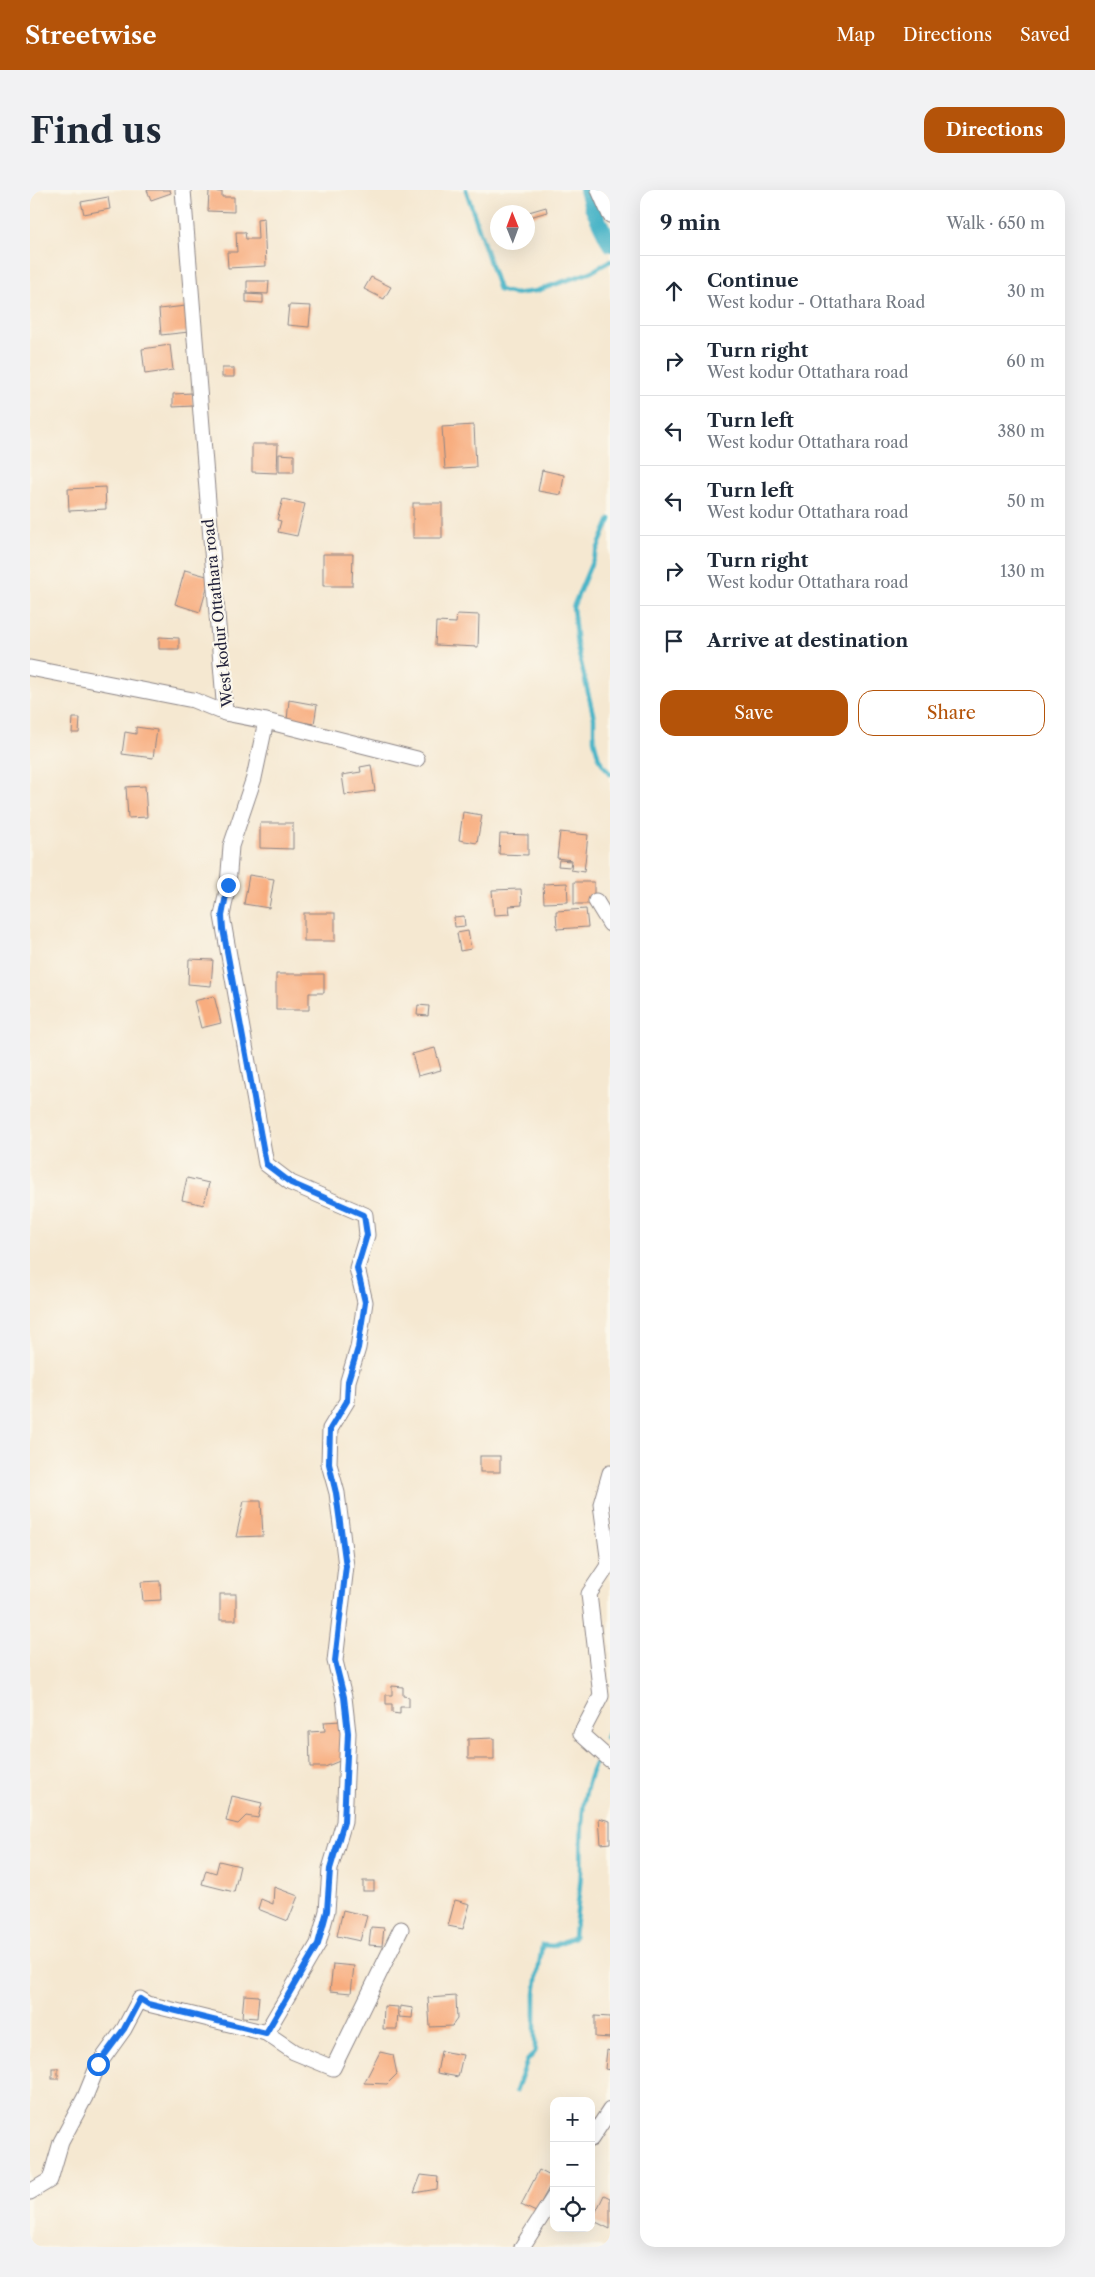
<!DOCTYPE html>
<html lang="en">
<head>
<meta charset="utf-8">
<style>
  :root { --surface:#fff; --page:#f2f2f3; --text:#1f2937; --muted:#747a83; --line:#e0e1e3; --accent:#b45309 }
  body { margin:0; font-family:"Libre Caslon Text",serif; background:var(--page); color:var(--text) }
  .controls { position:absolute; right:15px; bottom:15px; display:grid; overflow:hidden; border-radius:10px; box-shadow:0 5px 20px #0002 }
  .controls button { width:45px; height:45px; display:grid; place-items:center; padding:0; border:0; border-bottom:1px solid var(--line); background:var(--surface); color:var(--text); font:25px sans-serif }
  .compass { position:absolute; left:460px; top:15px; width:45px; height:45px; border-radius:50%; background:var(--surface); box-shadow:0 5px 20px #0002; rotate:359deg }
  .stop { position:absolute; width:15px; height:15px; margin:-11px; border:4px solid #1a73e8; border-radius:50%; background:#fff }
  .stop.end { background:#1a73e8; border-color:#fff; box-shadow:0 1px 5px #0008 }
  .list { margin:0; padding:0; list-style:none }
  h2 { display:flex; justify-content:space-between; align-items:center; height:65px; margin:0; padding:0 20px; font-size:21px }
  h2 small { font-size:16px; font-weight:400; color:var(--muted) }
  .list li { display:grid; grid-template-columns:32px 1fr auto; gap:15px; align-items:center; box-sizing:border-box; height:70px; padding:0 20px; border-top:1px solid var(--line) }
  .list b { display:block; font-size:19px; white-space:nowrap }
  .list p { margin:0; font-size:16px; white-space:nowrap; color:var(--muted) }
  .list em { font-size:16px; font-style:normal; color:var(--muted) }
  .actions { display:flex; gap:10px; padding:15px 20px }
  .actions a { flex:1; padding:11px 0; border:1px solid var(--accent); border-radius:15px; text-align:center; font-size:18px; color:var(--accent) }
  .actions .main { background:var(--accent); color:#fff }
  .icon { flex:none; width:28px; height:28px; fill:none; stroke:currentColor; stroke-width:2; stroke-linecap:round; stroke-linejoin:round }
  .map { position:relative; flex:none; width:580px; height:2057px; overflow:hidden; border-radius:15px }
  header { display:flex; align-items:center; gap:30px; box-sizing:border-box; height:70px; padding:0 25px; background:var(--accent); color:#fff }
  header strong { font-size:24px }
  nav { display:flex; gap:28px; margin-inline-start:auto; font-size:18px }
  .intro { display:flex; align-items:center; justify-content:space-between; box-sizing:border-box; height:120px; padding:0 30px }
  h1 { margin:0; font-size:35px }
  .button { padding:12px 22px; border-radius:15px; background:var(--accent); color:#fff; font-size:18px; font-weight:700 }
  main { display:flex; gap:30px; padding:0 30px }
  aside { flex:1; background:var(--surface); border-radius:15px; box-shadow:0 5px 20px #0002 }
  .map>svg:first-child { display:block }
</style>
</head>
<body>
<header>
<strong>Streetwise</strong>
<nav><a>Map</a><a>Directions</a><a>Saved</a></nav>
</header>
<div class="intro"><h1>Find us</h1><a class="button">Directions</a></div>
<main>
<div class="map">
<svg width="580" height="2057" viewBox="0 0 580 2057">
  <rect width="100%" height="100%" fill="#fbf7ec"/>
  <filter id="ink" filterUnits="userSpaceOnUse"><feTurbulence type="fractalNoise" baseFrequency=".02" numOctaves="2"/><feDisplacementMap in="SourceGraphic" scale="10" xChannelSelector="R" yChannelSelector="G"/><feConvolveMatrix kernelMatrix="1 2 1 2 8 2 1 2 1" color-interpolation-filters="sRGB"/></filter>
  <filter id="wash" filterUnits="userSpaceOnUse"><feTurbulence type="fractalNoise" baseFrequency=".0096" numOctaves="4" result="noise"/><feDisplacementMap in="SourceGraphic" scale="20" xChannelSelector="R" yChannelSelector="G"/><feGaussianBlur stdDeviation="1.12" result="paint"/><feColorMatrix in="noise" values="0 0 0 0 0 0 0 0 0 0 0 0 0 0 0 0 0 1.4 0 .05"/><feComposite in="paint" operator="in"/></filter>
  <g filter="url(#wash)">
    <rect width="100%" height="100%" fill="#f5e8d1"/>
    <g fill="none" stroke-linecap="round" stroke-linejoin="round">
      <!-- stream -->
      <g stroke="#4bb5c8" stroke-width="4.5">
        <path d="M 436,0 L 469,100 L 484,104 L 506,101 L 561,82 L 580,71"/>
        <path d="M 580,329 L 543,417 L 547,456 L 564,528 L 564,550 L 569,569 L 580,584"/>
        <path d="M 576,1548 L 580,1539"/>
        <path d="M 486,1901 L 497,1871 L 505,1862 L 505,1804 L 512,1755 L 523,1756 L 544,1747 C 546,1725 550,1704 551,1681 C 552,1645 549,1608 565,1574"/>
      </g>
      <!-- canal -->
      <path stroke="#4bb5c8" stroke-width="16" d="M 557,0 L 562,17 L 580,54"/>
    </g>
    <g id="blocks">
      <!-- building -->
      <g fill="#f8ad7f">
        <path d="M 117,0 L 140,0 L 141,3 L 121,10 Z"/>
        <path d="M 179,1 L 192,2 L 192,7 L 204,7 L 204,22 L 178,21 Z"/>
        <path d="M 78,7 L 80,19 L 54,24 L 51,12 Z"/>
        <path d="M 516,17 L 517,22 L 500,27 L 499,22 Z"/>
        <path d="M 234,28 L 236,76 L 198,78 L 197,62 L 207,62 L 206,42 L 215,42 L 216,49 L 228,49 L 227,29 Z"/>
        <path d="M 341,87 L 361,97 L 354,109 L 334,99 Z"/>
        <path d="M 217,91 L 239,91 L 238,104 L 217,103 Z"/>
        <path d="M 216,104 L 233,105 L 233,113 L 216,112 Z"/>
        <path d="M 259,115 L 281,116 L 279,137 L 257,135 Z"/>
        <path d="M 156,116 L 159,142 L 131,145 L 129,119 Z"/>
        <path d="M 140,155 L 143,180 L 115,184 L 112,159 Z"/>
        <rect x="192" y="178" width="12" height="9"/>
        <path d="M 162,203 L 163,216 L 143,217 L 143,204 Z"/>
        <path d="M 444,235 L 446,277 L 415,279 L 412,237 Z"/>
        <path d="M 222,254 L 248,254 L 247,283 L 222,282 Z"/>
        <path d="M 249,264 L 264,265 L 264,282 L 249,282 Z"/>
        <path d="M 512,280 L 534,285 L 531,305 L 508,301 Z"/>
        <path d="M 75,297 L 76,319 L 39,321 L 38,299 Z"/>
        <path d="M 253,309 L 275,314 L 267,346 L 248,342 L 251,331 L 247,330 Z"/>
        <rect x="383" y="313" width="29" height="35"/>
        <path d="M 293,364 L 323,364 L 322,396 L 293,396 Z"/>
        <path d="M 155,380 L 180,387 L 170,422 L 145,414 Z"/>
        <path d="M 427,424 L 449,425 L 448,457 L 405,455 L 406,432 L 426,433 Z"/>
        <path d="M 129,447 L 149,448 L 149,459 L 129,459 Z"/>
        <path d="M 259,510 L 287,515 L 284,534 L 257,530 Z"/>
        <path d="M 43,528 L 50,528 L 49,543 L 42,543 Z"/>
        <path d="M 106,537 L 127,540 L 123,568 L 92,564 L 95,542 L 106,544 Z"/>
        <path d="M 341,575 L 345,601 L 315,605 L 312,585 L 331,582 L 330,577 Z"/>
        <path d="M 115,596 L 117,627 L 98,628 L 96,597 Z"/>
        <path d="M 433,622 L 452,625 L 447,653 L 429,650 Z"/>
        <path d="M 230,633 L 263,633 L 263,659 L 230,658 Z"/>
        <path d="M 530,642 L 558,645 L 554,682 L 541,680 L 542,670 L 527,668 Z"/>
        <path d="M 470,644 L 498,645 L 498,665 L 469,664 Z"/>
        <path d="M 529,670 L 541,671 L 540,677 L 528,676 Z"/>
        <path d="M 219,685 L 244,689 L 239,718 L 214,714 Z"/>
        <rect x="544" y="692" width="20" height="22"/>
        <path d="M 537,693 L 538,712 L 514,713 L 513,694 Z"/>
        <path d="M 491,699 L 492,715 L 479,716 L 480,724 L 464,725 L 462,700 Z"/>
        <path d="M 556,719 L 558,737 L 527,739 L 526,721 Z"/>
        <rect x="274" y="723" width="31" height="28"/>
        <path d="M 434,726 L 435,736 L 425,737 L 424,727 Z"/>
        <path d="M 438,741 L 441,759 L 430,761 L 427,743 Z"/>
        <path d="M 159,769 L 183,770 L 181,796 L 158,794 Z"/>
        <path d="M 246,784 L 294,784 L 294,803 L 279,803 L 279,820 L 246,820 Z"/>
        <path d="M 184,806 L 191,833 L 171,838 L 164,811 Z"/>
        <path d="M 388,815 L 399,816 L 398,826 L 387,825 Z"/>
        <path d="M 405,858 L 411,880 L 388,886 L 382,864 Z"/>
        <path d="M 157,988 L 179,993 L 174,1015 L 152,1010 Z"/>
        <rect x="450" y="1266" width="20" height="16"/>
        <path d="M 214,1311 L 231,1311 L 233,1346 L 206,1347 Z"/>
        <path d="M 130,1391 L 131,1410 L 113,1411 L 111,1392 Z"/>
        <rect x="190" y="1404" width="16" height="26"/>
        <path d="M 362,1496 L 373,1497 L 373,1506 L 379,1507 L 379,1517 L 370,1517 L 370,1524 L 362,1523 L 362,1514 L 356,1514 L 356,1505 L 362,1505 Z"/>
        <path d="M 311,1531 L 312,1570 L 295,1577 L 280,1577 L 279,1542 L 295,1541 L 294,1532 Z"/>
        <path d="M 464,1548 L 464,1569 L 438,1569 L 438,1549 Z"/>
        <path d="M 202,1606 L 232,1613 L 228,1628 L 216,1626 L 208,1634 L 196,1631 Z"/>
        <path d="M 569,1628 L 580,1631 L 580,1653 L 571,1654 Z"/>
        <path d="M 189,1671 L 210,1676 L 204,1702 L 172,1694 L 176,1680 L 186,1683 Z"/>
        <rect x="333" y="1691" width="11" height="10"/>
        <path d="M 244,1697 L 268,1706 L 258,1731 L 228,1719 L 231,1709 L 243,1714 Z"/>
        <path d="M 425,1710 L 440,1714 L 433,1739 L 418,1736 Z"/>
        <path d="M 313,1720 L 337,1726 L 330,1751 L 307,1746 Z"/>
        <path d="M 341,1737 L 354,1738 L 352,1756 L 339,1755 Z"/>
        <path d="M 303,1774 L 324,1776 L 321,1803 L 300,1801 Z"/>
        <path d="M 214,1805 L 229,1806 L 227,1828 L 212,1827 Z"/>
        <path d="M 426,1806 L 427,1829 L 422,1836 L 400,1837 L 398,1808 Z"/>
        <path d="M 354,1816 L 368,1817 L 367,1839 L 353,1839 Z"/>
        <path d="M 370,1816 L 383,1818 L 382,1828 L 369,1827 Z"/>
        <path d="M 565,1826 L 580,1827 L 580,1848 L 565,1847 Z"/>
        <path d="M 577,1860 L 580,1861 L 580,1880 L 575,1879 Z"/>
        <path d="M 411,1861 L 433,1865 L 428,1887 L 407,1883 Z"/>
        <path d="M 350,1862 L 363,1865 L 367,1884 L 357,1894 L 334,1893 Z"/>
        <rect x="22" y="1878" width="6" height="11"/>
        <path d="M 509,1980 L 524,1988 L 506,2022 L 491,2015 Z"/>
        <path d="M 391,1985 L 408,1987 L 407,1999 L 384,2003 Z"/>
        <path d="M 574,2005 L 580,2008 L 580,2039 L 562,2030 Z"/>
      </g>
    </g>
  </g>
  <g filter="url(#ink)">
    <use href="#blocks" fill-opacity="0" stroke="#8c8586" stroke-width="1"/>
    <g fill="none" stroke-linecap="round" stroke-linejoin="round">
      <!-- minor casing -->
      <g stroke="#8c8586" stroke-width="17">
        <g id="minor">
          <path d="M 153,0 L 195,523"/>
          <path d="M 569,0 L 580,25"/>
          <path d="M 0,478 L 163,510 L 195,523 L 236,531 L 224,588 L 201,656 L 198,695 L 192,726 L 236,974 L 261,993 L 335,1025 L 337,1045 L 327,1078 L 335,1112 L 328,1158 L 318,1191 L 317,1211 L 300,1239 L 299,1274 L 307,1303 L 316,1376 L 305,1471 L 314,1507 L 318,1543 L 314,1632 L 300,1679 L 297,1721 L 288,1754 L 236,1843 L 118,1814 L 110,1809 L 94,1839 L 68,1875 L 55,1907 L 31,1952 L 20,1990 L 0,2002"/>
          <path d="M 236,531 L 387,569"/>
          <path d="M 566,711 L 580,734"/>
          <path d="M 580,1283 L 571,1314 L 579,1374 L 559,1404 L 571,1506 L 551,1544 L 580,1570"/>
          <path d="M 236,1843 L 264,1862 L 303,1878 L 371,1739"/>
          <path d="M 561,1949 L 580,1920"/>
          <path d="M 492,2057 L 524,2007"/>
        </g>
      </g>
      <!-- minor -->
      <use href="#minor" stroke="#fff" stroke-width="15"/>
    </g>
  </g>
  <g fill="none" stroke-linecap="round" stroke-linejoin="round" filter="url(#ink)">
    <!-- route -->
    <path stroke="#1a73e8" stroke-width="6" d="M 68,1874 L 94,1839 L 110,1809 L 118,1814 L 236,1843 L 288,1754 L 297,1721 L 300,1679 L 314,1632 L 318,1543 L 314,1507 L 305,1471 L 316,1376 L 306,1303 L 299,1274 L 300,1239 L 317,1211 L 318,1191 L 328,1158 L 335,1112 L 327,1078 L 337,1045 L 334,1025 L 261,993 L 236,974 L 193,739 L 192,726 L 198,695"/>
  </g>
  <g text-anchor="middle" stroke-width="4.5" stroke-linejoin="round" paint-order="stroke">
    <!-- street labels -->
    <g font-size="15" fill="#22223b" stroke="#fbf7ec">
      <text transform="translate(188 423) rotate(-96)" y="5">West kodur Ottathara road</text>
    </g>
  </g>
</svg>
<div class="controls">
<button>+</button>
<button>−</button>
<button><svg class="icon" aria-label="locate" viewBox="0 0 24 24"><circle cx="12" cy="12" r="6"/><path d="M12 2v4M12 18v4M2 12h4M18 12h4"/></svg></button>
</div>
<svg class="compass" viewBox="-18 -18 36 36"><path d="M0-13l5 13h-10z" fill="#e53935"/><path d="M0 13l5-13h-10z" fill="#747a83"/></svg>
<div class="stop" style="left:68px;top:1874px"></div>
<div class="stop end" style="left:198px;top:695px"></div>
</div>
<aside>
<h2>9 min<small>Walk · 650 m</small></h2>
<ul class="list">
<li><svg class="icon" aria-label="ahead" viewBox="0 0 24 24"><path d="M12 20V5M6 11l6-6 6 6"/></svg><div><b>Continue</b><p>West kodur - Ottathara Road</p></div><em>30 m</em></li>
<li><svg class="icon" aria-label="right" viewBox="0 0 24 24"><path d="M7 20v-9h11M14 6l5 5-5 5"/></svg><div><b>Turn right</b><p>West kodur Ottathara road</p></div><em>60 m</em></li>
<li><svg class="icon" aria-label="left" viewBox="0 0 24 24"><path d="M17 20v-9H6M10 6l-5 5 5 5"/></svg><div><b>Turn left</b><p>West kodur Ottathara road</p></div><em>380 m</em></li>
<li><svg class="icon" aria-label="left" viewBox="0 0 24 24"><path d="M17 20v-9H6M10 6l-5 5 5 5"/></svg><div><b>Turn left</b><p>West kodur Ottathara road</p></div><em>50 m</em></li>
<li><svg class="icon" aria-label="right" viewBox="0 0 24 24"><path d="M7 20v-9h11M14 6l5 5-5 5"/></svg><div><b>Turn right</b><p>West kodur Ottathara road</p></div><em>130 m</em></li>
<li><svg class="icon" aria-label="arrive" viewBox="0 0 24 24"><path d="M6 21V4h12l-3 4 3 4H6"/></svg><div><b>Arrive at destination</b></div></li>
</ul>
<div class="actions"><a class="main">Save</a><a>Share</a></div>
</aside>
</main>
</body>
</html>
